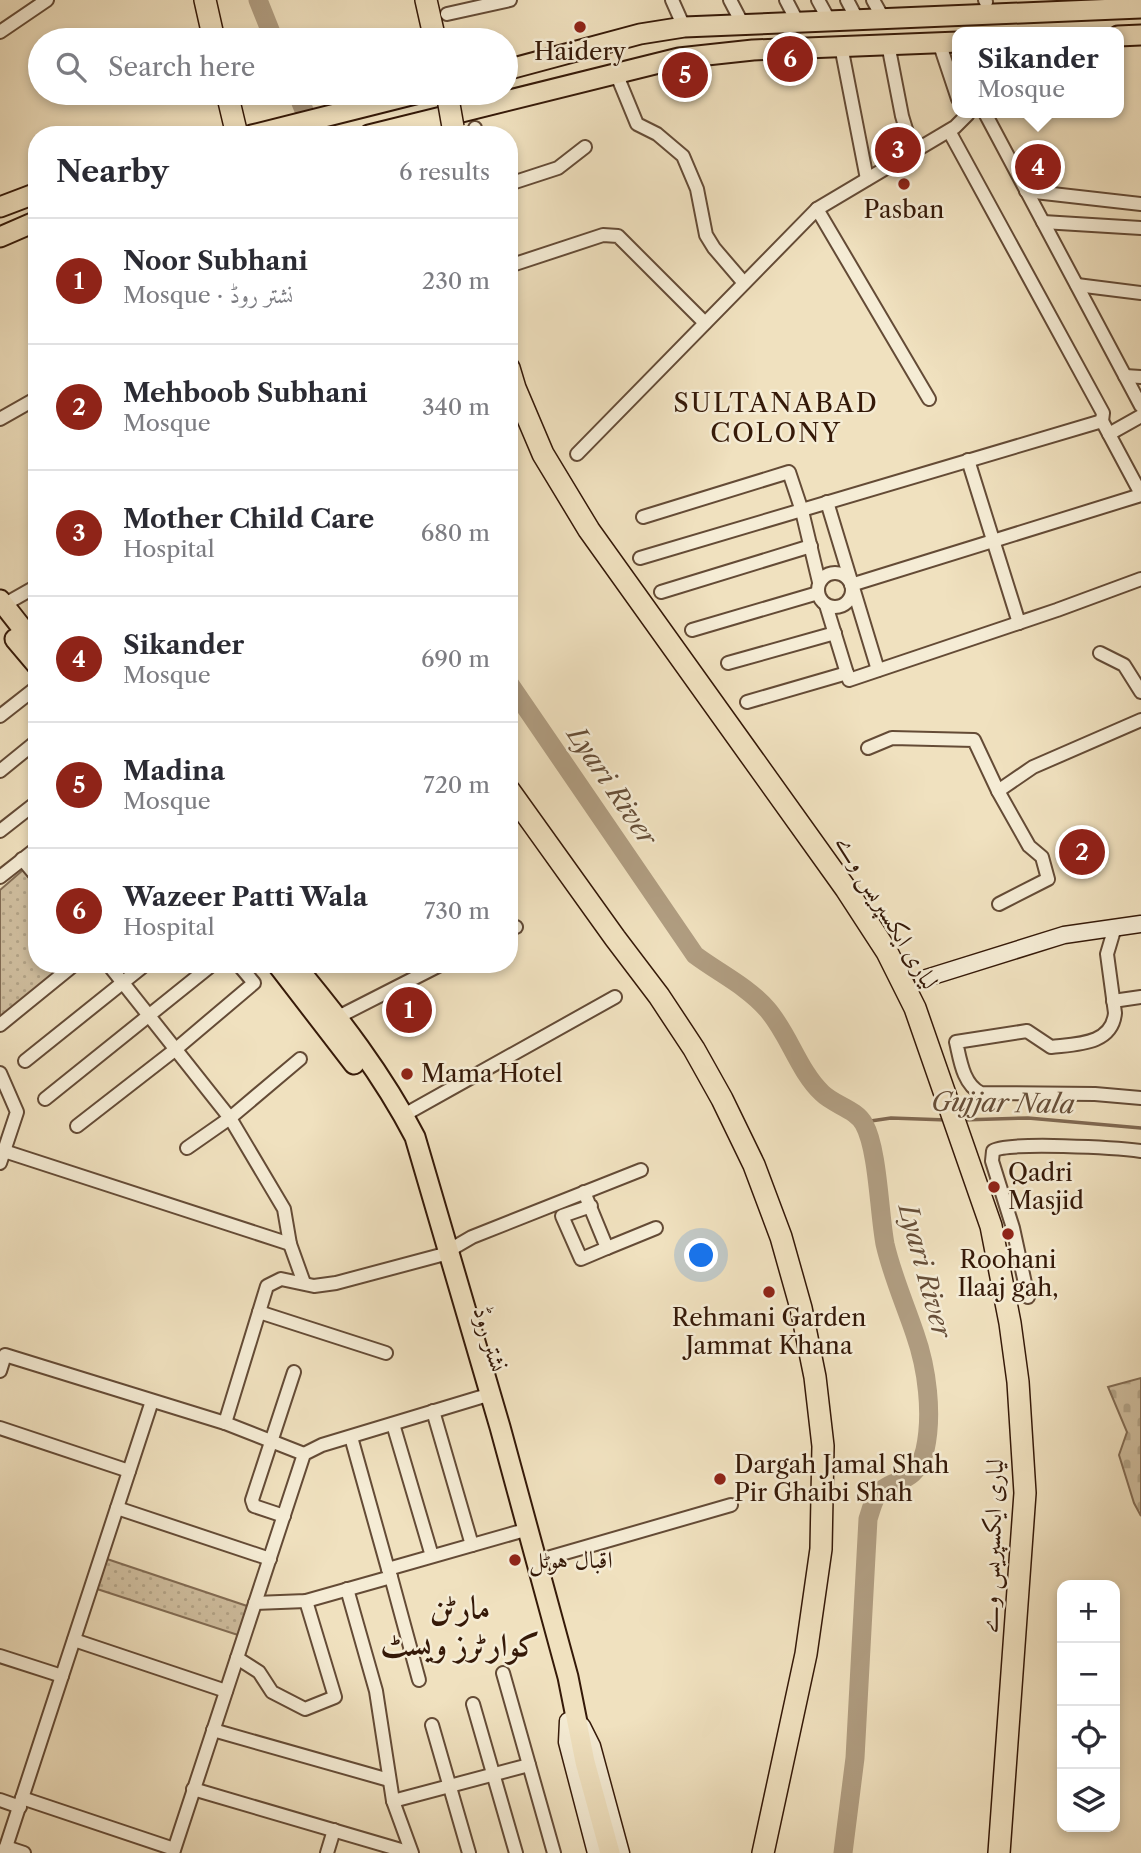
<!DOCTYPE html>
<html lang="en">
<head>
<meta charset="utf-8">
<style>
  :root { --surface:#fff; --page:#f2f2f3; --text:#2b2b33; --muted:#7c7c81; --line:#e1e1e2; --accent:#8f2418 }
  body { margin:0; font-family:"Libre Caslon Text",Amiri,serif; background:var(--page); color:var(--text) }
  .controls { position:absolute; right:21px; bottom:21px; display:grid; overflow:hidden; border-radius:14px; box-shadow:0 4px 10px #0003 }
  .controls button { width:63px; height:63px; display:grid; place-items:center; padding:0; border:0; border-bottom:2px solid var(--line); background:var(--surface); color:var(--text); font:35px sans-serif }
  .you { position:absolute; left:702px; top:1256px; width:24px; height:24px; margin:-18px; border:5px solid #fff; border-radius:50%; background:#1a73e8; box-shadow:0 0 0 10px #1a73e833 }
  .badge { display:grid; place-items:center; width:46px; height:46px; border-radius:50%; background:var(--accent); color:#fff; font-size:23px; font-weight:700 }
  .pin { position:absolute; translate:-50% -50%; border:4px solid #fff; box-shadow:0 2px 7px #0006 }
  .popup { position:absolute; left:952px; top:27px; width:172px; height:91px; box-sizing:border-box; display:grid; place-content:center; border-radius:14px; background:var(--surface); filter:drop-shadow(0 2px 5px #0005); font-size:23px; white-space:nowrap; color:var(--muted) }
  .popup b { font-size:26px; color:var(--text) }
  .popup::after { content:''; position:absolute; left:50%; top:100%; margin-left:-14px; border:14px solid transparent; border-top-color:var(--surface) }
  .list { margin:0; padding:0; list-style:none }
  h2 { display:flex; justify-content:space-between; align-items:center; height:91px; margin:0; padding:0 28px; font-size:30px }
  h2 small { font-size:23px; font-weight:400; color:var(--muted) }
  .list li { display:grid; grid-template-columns:46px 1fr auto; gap:21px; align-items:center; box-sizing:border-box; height:126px; padding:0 28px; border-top:2px solid var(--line) }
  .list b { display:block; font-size:26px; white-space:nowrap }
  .list p { margin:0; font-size:23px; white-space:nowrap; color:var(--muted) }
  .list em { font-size:23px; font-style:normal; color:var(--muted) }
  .icon { flex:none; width:38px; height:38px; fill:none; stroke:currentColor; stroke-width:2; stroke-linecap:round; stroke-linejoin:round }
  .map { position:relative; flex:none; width:1141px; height:1853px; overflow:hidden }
  .search { position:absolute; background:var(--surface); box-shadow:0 4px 10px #0003; left:28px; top:28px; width:490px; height:77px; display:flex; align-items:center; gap:18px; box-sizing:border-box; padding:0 24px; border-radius:38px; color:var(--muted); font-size:26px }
  .panel { position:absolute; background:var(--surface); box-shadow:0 4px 10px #0003; left:28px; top:126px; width:490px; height:847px; border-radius:28px }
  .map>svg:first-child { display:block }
</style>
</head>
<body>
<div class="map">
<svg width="1141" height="1853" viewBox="0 0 1141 1853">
  <defs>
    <pattern id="grass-dots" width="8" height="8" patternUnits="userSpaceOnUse" patternTransform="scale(1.75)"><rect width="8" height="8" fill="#d0bfa0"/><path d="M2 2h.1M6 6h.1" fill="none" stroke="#b3a488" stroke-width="1.8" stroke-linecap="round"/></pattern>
    <pattern id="cemetery-stones" width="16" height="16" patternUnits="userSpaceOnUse" patternTransform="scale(1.75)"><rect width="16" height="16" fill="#d0bfa0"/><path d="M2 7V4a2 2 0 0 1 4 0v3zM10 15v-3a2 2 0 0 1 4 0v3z" fill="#b3a488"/></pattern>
  </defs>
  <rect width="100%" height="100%" fill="#f0e1bf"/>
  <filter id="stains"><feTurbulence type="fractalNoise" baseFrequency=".00286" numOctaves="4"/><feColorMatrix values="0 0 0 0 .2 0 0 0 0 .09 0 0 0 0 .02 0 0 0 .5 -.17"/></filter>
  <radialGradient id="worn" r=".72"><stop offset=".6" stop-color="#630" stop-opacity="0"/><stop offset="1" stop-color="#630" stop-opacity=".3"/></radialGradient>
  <!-- grass -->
  <g fill="url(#grass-dots)" stroke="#826c54" stroke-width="2">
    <path d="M 23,870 L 37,888 L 37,964 L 66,964 L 0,1017 L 0,890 Z"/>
    <path d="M 101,1557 L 253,1608 L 244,1637 L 91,1587 Z"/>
  </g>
  <!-- cemetery -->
  <path fill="url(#cemetery-stones)" stroke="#826c54" stroke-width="2" d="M 1141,1378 L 1141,1516 L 1134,1503 L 1119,1455 L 1127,1432 L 1108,1387 Z"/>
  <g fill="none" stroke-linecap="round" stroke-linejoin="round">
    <!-- stream -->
    <g stroke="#7f6851" stroke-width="3.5">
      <path d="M 962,1120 L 1028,1118 L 1141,1128"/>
      <path d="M 864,1122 L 891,1118 L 947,1120"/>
    </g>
    <!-- river -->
    <g stroke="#b09d81" stroke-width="19">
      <path d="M 258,0 L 274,40"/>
      <path d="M 297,93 L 314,135"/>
      <path d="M 509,683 L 695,955 C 719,973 747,986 767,1009 C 789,1034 798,1070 822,1093 C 834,1105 856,1109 864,1124 C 878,1149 879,1212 885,1244 C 892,1275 905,1304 915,1334 C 927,1368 933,1414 925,1450 C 915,1490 887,1475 875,1499 C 872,1505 870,1513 868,1519 L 855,1758 L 843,1853"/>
    </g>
    <!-- street casing -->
    <g stroke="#644b36" stroke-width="16">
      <g id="street">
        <path d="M 672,0 L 684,27"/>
        <path d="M 730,0 L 742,23"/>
        <path d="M 786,0 L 797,21"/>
        <path d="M 818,0 L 829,20"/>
        <path d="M 847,0 L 857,19"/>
        <path d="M 873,0 L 883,18"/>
        <path d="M 985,0 L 986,2"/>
        <path d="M 447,14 L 510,0"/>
        <path d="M 0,32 L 47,0"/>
        <path d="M 939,42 L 958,99"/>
        <path d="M 888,44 L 902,116 L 913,152"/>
        <path d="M 841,46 L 867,179"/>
        <path d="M 616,73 L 637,124 L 657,134 L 683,156 L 697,189 L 706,235 L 714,248 L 744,283"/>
        <path d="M 985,113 L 1141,406"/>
        <path d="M 475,128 L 476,135"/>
        <path d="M 949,131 L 1103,413 L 1102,421"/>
        <path d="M 509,184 L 558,168 L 585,147"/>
        <path d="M 1026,191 L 1141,204"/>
        <path d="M 817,209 L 929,399"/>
        <path d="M 1043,222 L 1141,228"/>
        <path d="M 509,266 L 603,235 L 618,236 L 705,323"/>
        <path d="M 1077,285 L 1141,293"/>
        <path d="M 1125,376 L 1141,377"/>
        <path d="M 0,419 L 37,398"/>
        <path d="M 1109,434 L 1141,416"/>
        <path d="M 577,454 L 817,209 L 955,127 L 968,114"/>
        <path d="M 968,460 L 1019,623"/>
        <path d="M 827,502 L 878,670"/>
        <path d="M 643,517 L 789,472 L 802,511 L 819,582"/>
        <path d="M 640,558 L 1102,421 L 1141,494"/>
        <circle cx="835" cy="590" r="17"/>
        <path d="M 851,585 L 1141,495"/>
        <path d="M 661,592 L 811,546"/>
        <path d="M 826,605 L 849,680 L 1057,610 L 1141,579"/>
        <path d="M 0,607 L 37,586"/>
        <path d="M 692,630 L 818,593"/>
        <path d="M 1100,653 L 1124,665 L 1141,692"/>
        <path d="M 728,663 L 835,633"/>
        <path d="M 747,702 L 847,673"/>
        <path d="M 0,716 L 37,687"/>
        <path d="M 868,748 L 892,738 L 974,740 L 998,791 L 1029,846 L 1042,857 L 1048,879 L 999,904"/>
        <path d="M 0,771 L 37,741"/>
        <path d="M 998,791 L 1033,767 L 1141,720"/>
        <path d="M 0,831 L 37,802"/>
        <path d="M 22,859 L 37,877"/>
        <path d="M 0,877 L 37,848"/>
        <path d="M 1115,927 L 1107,954 L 1115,1013 C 1112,1045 1076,1044 1051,1047 L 1027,1031 L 956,1042 C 960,1059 963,1085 981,1093 L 1095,1094 L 1141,1098"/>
        <path d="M 509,930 L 516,927"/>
        <path d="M 108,964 L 230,1118 L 284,1209 L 290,1244 L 304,1283"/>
        <path d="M 1113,1001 L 1141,997"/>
        <path d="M 338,1017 L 442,964"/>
        <path d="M 0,1025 L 75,964"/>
        <path d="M 25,1061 L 146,964"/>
        <path d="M 0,1073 L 17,1112 L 0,1163"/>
        <path d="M 45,1099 L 213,964"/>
        <path d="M 404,1115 L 615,997"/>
        <path d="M 77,1126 L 176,1049 L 254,983 L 238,964"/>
        <path d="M 187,1148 L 230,1118 L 300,1059"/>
        <path d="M 4,1151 L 290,1244"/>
        <path d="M 584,1192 L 607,1248 L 581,1259 L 562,1216 L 591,1206"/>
        <path d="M 607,1248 L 656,1228"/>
        <path d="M 1028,1297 L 1013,1228 L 992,1161 L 993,1151 C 1005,1141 1120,1148 1141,1151"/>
        <path d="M 259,1312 L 386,1353"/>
        <path d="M 0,1371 L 5,1355 L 225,1423 L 304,1454"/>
        <path d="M 433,1411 L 472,1545"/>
        <path d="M 225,1423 L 267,1286 L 281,1279 L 314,1286 L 336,1283 L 441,1255 L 472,1237 L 641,1170"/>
        <path d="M 393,1424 L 432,1556"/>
        <path d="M 0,1428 L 129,1471"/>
        <path d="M 351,1437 L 388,1569"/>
        <path d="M 117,1508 L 270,1559"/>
        <path d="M 284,1516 L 254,1506 L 252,1500 L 294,1372"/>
        <path d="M 537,1561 L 731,1505"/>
        <path d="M 391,1577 L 419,1680"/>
        <path d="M 347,1589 L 376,1691 L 393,1801 L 412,1853"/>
        <path d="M 255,1603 L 306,1601 L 391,1577 L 388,1569 L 518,1532"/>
        <path d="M 74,1640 L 226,1691"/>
        <path d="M 0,1656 L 62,1676"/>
        <path d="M 237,1658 L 259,1672 L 272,1692 L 305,1709 L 335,1697 L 306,1601"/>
        <path d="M 503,1673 L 554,1853"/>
        <path d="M 473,1704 L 516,1853"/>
        <path d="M 432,1725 L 469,1853"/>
        <path d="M 213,1730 L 389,1780"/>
        <path d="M 193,1789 L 411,1853"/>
        <path d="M 22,1798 L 174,1849"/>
        <path d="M 0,1800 L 20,1807"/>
        <path d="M 393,1801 L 529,1765"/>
        <path d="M 6,1847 L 24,1853"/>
        <path d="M 4,1853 L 152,1401"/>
        <path d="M 173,1853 L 304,1454 L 322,1445 L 481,1397"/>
        <path d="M 327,1853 L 334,1830"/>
      </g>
    </g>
    <!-- secondary casing -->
    <g stroke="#351908" stroke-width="19">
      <g id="secondary">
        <path d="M 923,979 L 1064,935 L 1141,924"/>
        <path d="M 568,1721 L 567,1742 L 596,1853"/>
        <path d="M 582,1726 L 592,1746 L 621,1853"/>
      </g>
    </g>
    <!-- primary casing -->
    <g stroke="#351908" stroke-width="23">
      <g id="primary">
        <path d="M 1118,36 L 1141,35"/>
        <path d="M 506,70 L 640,34 L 684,27 L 1141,8"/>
        <path d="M 252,135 L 419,93"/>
        <path d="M 369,135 L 679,58 L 753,50 L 958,42"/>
        <path d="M 0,207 L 37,193"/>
        <path d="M 0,237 L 37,221"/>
        <path d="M 0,600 L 37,647"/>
        <path d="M 15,639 L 37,665"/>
        <path d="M 277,964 L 354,1064"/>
        <path d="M 294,964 C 339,1018 383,1075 415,1137 L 500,1427 L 568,1677 L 585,1762 L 610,1853"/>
      </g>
    </g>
    <!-- highway casing -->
    <g stroke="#351908" stroke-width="24">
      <g id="highway">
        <path d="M 205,0 L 214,40"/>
        <path d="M 426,0 L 435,40"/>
        <path d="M 227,93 L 237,135"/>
        <path d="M 509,368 L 515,388 L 543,454 L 589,530 L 846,889 L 887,952 L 915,1008 L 991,1226 L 1010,1323 L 1018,1382 L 1025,1493 L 999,1853"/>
        <path d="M 509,790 L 615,938 L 659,996 L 694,1049 L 722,1099 L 754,1165 L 781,1237 L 801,1308 L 815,1377 L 823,1446 L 821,1549 L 806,1654 L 763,1853"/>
      </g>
    </g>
    <!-- street -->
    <use href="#street" stroke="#f5ecd5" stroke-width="12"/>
    <!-- secondary -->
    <use href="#secondary" stroke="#f5ecd5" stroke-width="16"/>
    <!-- primary -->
    <use href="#primary" stroke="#f0e1bf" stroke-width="19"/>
    <!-- highway -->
    <use href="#highway" stroke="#f0e1bf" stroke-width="21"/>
    <!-- highway-bridge casing -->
    <g stroke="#351908" stroke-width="24" stroke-linecap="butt">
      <path id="highway-bridge" d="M 447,93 L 453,127"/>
    </g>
    <!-- highway-bridge -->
    <use href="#highway-bridge" stroke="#f0e1bf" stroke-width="21"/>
  </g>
  <!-- markers -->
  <g fill="#8f2418" stroke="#f5ecd5" stroke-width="2.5">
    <circle cx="580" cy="27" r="7"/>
    <circle cx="904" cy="184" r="7"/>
    <circle cx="407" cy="1074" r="7"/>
    <circle cx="994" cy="1187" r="7"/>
    <circle cx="1008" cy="1234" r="7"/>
    <circle cx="769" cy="1292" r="7"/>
    <circle cx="720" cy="1479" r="7"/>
    <circle cx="515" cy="1560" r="7"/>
  </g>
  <g text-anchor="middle" stroke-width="5" stroke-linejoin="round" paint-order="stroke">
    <!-- poi labels -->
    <g font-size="24" fill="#351908" stroke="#f5ecd5">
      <text x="580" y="60">Haidery</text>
      <text x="904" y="218">Pasban</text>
      <text x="421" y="1082" text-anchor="start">Mama Hotel</text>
      <text x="1008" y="1181" text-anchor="start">Qadri<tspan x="1008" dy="28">Masjid</tspan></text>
      <text x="1008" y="1268">Roohani<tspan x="1008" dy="28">Ilaaj gah,</tspan></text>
      <text x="769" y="1326">Rehmani Garden<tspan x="769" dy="28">Jammat Khana</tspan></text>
      <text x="734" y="1473" text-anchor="start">Dargah Jamal Shah<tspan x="734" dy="28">Pir Ghaibi Shah</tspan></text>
      <text x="529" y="1568" text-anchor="start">اقبال ہوٹل</text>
    </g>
    <!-- street labels -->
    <g font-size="24" fill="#351908" stroke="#f5ecd5">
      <text transform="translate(887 912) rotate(59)" y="8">لیاری ایکسپریس وے</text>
      <text transform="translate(490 1339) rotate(74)" y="8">نشتر روڈ</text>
      <text transform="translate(992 1546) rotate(-88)" y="8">لیاری ایکسپریس وے</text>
    </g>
    <!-- neighbourhood labels -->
    <g font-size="26" letter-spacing="2" fill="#351908" stroke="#f5ecd5">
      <text x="776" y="412">SULTANABAD<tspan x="776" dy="30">COLONY</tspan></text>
    </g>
    <!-- water labels -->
    <g font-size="26" font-style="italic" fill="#664e38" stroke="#f5ecd5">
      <text transform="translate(612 786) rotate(56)" y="9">Lyari River</text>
      <text transform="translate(1003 1103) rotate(1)" y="9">Gujjar Nala</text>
      <text transform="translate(925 1271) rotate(75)" y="9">Lyari River</text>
    </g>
    <!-- district labels -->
    <g font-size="32" font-weight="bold" fill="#351908" stroke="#f5ecd5">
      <text x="460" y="1619">مارٹن<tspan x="460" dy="37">کوارٹرز ویسٹ</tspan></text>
    </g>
  </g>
  <rect width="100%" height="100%" filter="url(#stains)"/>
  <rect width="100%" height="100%" fill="url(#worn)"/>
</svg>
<div class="controls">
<button>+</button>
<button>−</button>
<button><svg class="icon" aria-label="locate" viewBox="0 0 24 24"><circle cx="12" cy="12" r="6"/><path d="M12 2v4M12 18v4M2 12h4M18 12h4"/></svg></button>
<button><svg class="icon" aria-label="layers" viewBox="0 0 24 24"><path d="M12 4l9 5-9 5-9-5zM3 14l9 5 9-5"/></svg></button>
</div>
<div class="you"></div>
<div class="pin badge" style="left:409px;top:1010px">1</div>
<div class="pin badge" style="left:1082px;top:852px">2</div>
<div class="pin badge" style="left:898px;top:150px">3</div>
<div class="pin badge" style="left:1038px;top:167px">4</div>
<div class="popup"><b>Sikander</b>Mosque</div>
<div class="pin badge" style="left:685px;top:75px">5</div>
<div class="pin badge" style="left:790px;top:59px">6</div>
<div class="search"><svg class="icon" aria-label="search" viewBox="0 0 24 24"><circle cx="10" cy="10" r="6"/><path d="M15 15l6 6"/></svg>Search here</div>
<section class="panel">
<h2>Nearby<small>6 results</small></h2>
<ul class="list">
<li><span class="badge">1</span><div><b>Noor Subhani</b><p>Mosque · نشتر روڈ</p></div><em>230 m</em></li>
<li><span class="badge">2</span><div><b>Mehboob Subhani</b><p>Mosque</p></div><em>340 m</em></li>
<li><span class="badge">3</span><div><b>Mother Child Care</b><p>Hospital</p></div><em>680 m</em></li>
<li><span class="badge">4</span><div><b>Sikander</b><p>Mosque</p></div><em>690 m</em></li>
<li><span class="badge">5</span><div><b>Madina</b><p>Mosque</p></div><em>720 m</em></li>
<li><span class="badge">6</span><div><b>Wazeer Patti Wala</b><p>Hospital</p></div><em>730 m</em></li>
</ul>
</section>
</div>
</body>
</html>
